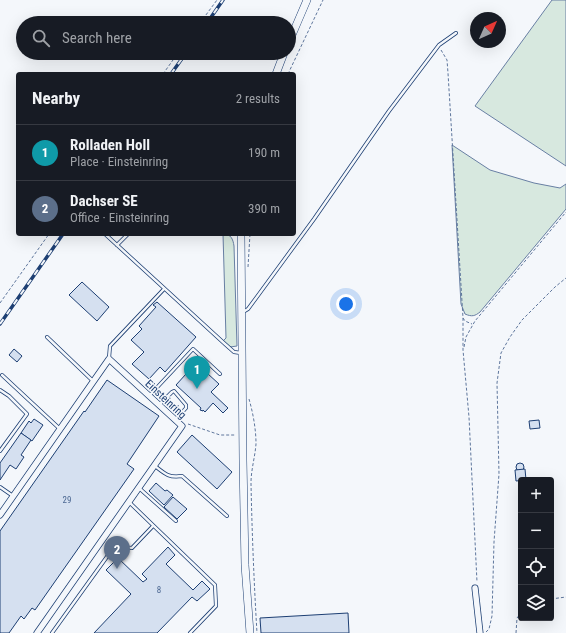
<!DOCTYPE html>
<html lang="en">
<head>
<meta charset="utf-8">
<style>
  :root { --surface:#171b24; --page:#242831; --text:#f1f3f6; --muted:#9ea1a6; --line:#363941; --accent:#c62828 }
  body { margin:0; font-family:"Roboto Condensed",sans-serif; background:var(--page); color:var(--text) }
  .controls { position:absolute; right:12px; bottom:12px; display:grid; overflow:hidden; border-radius:4px; box-shadow:0 4px 16px #0002 }
  .controls button { width:36px; height:36px; display:grid; place-items:center; padding:0; border:0; border-bottom:1px solid var(--line); background:var(--surface); color:var(--text); font:20px sans-serif }
  .compass { position:absolute; left:470px; top:12px; width:36px; height:36px; border-radius:50%; background:var(--surface); box-shadow:0 4px 16px #0002; rotate:45deg }
  .you { position:absolute; left:346px; top:304px; width:14px; height:14px; margin:-10px; border:3px solid #fff; border-radius:50%; background:#1a73e8; box-shadow:0 0 0 6px #1a73e833 }
  .badge { display:grid; place-items:center; width:26px; height:26px; border-radius:50%; background:var(--accent); color:#fff; font-size:13px; font-weight:700 }
  .pin { position:absolute; translate:-50% -33px; filter:drop-shadow(0 1px 2px #0008) }
  .pin::after { content:''; position:absolute; top:21px; width:14px; height:12px; background:inherit; clip-path:polygon(0 0,100% 0,50% 100%) }
  .list { margin:0; padding:0; list-style:none }
  h2 { display:flex; justify-content:space-between; align-items:center; height:52px; margin:0; padding:0 16px; font-size:17px }
  h2 small { font-size:13px; font-weight:400; color:var(--muted) }
  .list li { display:grid; grid-template-columns:26px 1fr auto; gap:12px; align-items:center; box-sizing:border-box; height:56px; padding:0 16px; border-top:1px solid var(--line) }
  .list b { display:block; font-size:15px; white-space:nowrap }
  .list p { margin:0; font-size:13px; white-space:nowrap; color:var(--muted) }
  .list em { font-size:13px; font-style:normal; color:var(--muted) }
  .icon { flex:none; width:22px; height:22px; fill:none; stroke:currentColor; stroke-width:2; stroke-linecap:round; stroke-linejoin:round }
  .map { position:relative; flex:none; width:566px; height:633px; overflow:hidden }
  .search { position:absolute; background:var(--surface); box-shadow:0 4px 16px #0002; left:16px; top:16px; width:280px; height:44px; display:flex; align-items:center; gap:10px; box-sizing:border-box; padding:0 14px; border-radius:22px; color:var(--muted); font-size:15px }
  .panel { position:absolute; background:var(--surface); box-shadow:0 4px 16px #0002; left:16px; top:72px; width:280px; height:164px; border-radius:4px }
  .map>svg:first-child { display:block }
</style>
</head>
<body>
<div class="map">
<svg width="566" height="633" viewBox="0 0 566 633">
  <rect width="100%" height="100%" fill="#f4f7fb"/>
  <!-- green -->
  <g fill="#d7e8df" stroke="#687fa3">
    <path d="M 552,0 L 566,0 L 566,166 L 475,106 Z"/>
    <path d="M 452,145 L 490,170 L 534,183 L 560,188 L 566,184 L 566,209 L 480,312 C 475,316 472,317 465,314 L 461,304 Z"/>
    <path d="M 223,234 C 231,234 233,239 234,246 L 237,346 L 230,347 L 223,341 L 226,338 Z"/>
  </g>
  <!-- building -->
  <g fill="#d5e0f0" stroke="#1d3f73">
    <path d="M 82,282 L 109,307 L 97,321 L 69,295 Z"/>
    <path d="M 157,302 L 196,337 L 165,372 L 160,367 L 149,379 L 132,364 L 144,352 L 131,340 L 142,329 L 139,326 L 156,307 L 153,305 Z"/>
    <path d="M 14,349 L 22,356 L 17,362 L 9,355 Z"/>
    <path d="M 196,363 L 219,384 L 211,392 L 228,408 L 223,413 L 213,403 L 205,412 L 203,410 L 203,411 L 200,410 L 201,408 L 176,385 Z"/>
    <path d="M 107,380 L 159,416 L 127,464 L 134,469 L 35,610 L 32,608 L 24,619 L 21,616 L 9,633 L 0,633 L 0,531 L 84,411 L 85,412 Z"/>
    <path d="M 34,419 L 43,425 L 32,441 L 21,433 L 29,421 L 31,423 Z"/>
    <path d="M 539,420 L 540,428 L 530,429 L 529,421 Z"/>
    <path d="M 21,433 L 31,440 L 21,455 L 24,457 L 16,469 L 10,465 L 0,480 L 0,463 Z"/>
    <path d="M 192,435 L 232,472 L 217,489 L 177,452 Z"/>
    <circle cx="520" cy="467" r="4"/>
    <path d="M 525,469 L 526,480 L 516,481 L 515,470 Z"/>
    <path d="M 156,483 L 165,491 L 167,490 L 173,495 L 164,505 L 149,491 Z"/>
    <path d="M 173,497 L 187,509 L 177,519 L 164,507 Z"/>
    <path d="M 168,547 L 175,555 L 166,564 L 193,590 L 202,581 L 210,589 L 197,601 L 192,597 L 157,633 L 94,633 L 131,594 L 106,570 L 118,558 L 143,582 L 147,579 L 142,574 Z"/>
    <path d="M 348,613 L 349,633 L 261,633 L 260,618 Z"/>
  </g>
  <g fill="none" stroke-linecap="round" stroke-linejoin="round">
    <!-- service casing -->
    <g stroke="#1d3f73" stroke-width="4">
      <g id="service">
        <path d="M 105,234 L 225,344 L 234,352 L 241,353"/>
        <path d="M 117,245 L 128,234"/>
        <path d="M 243,312 L 248,309 L 314,219 L 389,111 L 439,45 L 456,33"/>
        <path d="M 47,337 L 93,381"/>
        <path d="M 109,358 L 110,346 L 164,289"/>
        <path d="M 2,375 L 60,429"/>
        <path d="M 0,390 L 9,396 L 27,414 L 0,451"/>
        <path d="M 149,396 L 193,349 L 220,374"/>
        <path d="M 159,405 L 172,392 L 174,391 L 186,405 L 186,408 L 176,419"/>
        <path d="M 155,466 C 165,474 169,478 182,476 L 227,516"/>
        <path d="M 0,487 L 13,496"/>
        <path d="M 139,488 L 176,521"/>
        <path d="M 129,502 L 215,585 L 216,606 L 190,633"/>
        <path d="M 52,633 L 114,547 L 132,548 L 153,526"/>
      </g>
    </g>
    <!-- minor casing -->
    <g stroke="#1d3f73" stroke-width="7">
      <g id="minor">
        <path d="M 0,515 L 109,359 L 182,426 L 37,633"/>
        <path d="M 475,588 L 480,633"/>
      </g>
    </g>
    <!-- tertiary casing -->
    <g stroke="#1d3f73" stroke-width="8">
      <g id="tertiary">
        <path d="M 289,42 L 307,0"/>
        <path d="M 276,74 L 284,53"/>
        <path d="M 241,234 L 243,460 L 245,565 L 250,633"/>
      </g>
    </g>
    <!-- path -->
    <g stroke="#5e769c" stroke-width="1" stroke-dasharray="3 2" stroke-linecap="butt">
      <path d="M 200,23 L 217,0"/>
      <path d="M 441,50 L 447,60 L 448,73 L 463,318 L 463,350 L 469,417 L 477,582"/>
      <path d="M 163,74 L 178,53"/>
      <path d="M 288,74 L 323,0"/>
      <path d="M 248,267 L 250,234"/>
      <path d="M 0,303 L 49,234"/>
      <path d="M 463,318 L 465,321 L 472,324"/>
      <path d="M 464,347 L 466,337 L 475,321 L 566,212"/>
      <path d="M 249,399 C 253,413 256,429 256,444 C 255,457 251,470 251,483 C 252,533 254,583 257,633"/>
      <path d="M 188,424 L 220,435 L 236,435"/>
      <path d="M 551,599 L 566,597"/>
      <path d="M 486,632 L 489,629 L 492,616 L 494,542 L 499,474 L 497,383 L 501,353 L 510,337 L 522,320 L 555,287 L 566,278"/>
      <path d="M 516,633 L 517,618 L 521,613"/>
    </g>
    <!-- service -->
    <use href="#service" stroke="#f4f7fb" stroke-width="2.5"/>
    <!-- minor -->
    <use href="#minor" stroke="#f4f7fb" stroke-width="5.5"/>
    <!-- tertiary -->
    <use href="#tertiary" stroke="#f4f7fb" stroke-width="7"/>
    <!-- rail casing -->
    <g stroke="#1d3f73" stroke-width="3.5">
      <g id="rail">
        <path d="M 207,23 L 223,0"/>
        <path d="M 171,74 L 186,53"/>
        <path d="M 0,324 L 63,234"/>
      </g>
    </g>
    <!-- rail -->
    <use href="#rail" stroke="#f4f7fb" stroke-width="2" stroke-dasharray="6" stroke-linecap="butt"/>
  </g>
  <g text-anchor="middle" stroke-width="3" stroke-linejoin="round" paint-order="stroke">
    <!-- number labels -->
    <g font-size="9" fill="#4b6792">
      <text x="67" y="503">29</text>
      <text x="159" y="593">8</text>
    </g>
    <!-- street labels -->
    <g font-size="11" fill="#1d3f73" stroke="#f4f7fb">
      <text transform="translate(166 399) rotate(43)" y="4">Einsteinring</text>
    </g>
  </g>
</svg>
<div class="controls">
<button>+</button>
<button>−</button>
<button><svg class="icon" aria-label="locate" viewBox="0 0 24 24"><circle cx="12" cy="12" r="6"/><path d="M12 2v4M12 18v4M2 12h4M18 12h4"/></svg></button>
<button><svg class="icon" aria-label="layers" viewBox="0 0 24 24"><path d="M12 4l9 5-9 5-9-5zM3 14l9 5 9-5"/></svg></button>
</div>
<svg class="compass" viewBox="-18 -18 36 36"><path d="M0-13l5 13h-10z" fill="#e53935"/><path d="M0 13l5-13h-10z" fill="#9ea1a6"/></svg>
<div class="you"></div>
<div class="pin badge" style="left:197px;top:389px;background:#0f9aa8">1</div>
<div class="pin badge" style="left:117px;top:569px;background:#5c6f8a">2</div>
<div class="search"><svg class="icon" aria-label="search" viewBox="0 0 24 24"><circle cx="10" cy="10" r="6"/><path d="M15 15l6 6"/></svg>Search here</div>
<section class="panel">
<h2>Nearby<small>2 results</small></h2>
<ul class="list">
<li><span class="badge" style="background:#0f9aa8">1</span><div><b>Rolladen Holl</b><p>Place · Einsteinring</p></div><em>190 m</em></li>
<li><span class="badge" style="background:#5c6f8a">2</span><div><b>Dachser SE</b><p>Office · Einsteinring</p></div><em>390 m</em></li>
</ul>
</section>
</div>
</body>
</html>
